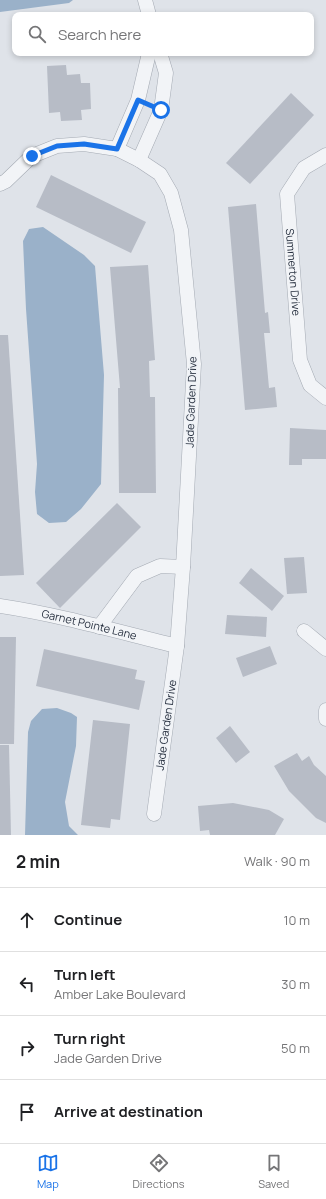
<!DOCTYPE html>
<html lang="en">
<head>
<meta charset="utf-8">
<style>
  :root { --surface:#fff; --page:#f6f6f6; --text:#202124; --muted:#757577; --line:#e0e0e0; --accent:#1a73e8 }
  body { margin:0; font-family:Manrope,sans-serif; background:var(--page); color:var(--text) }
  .stop { position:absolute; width:12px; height:12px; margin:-9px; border:3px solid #1a73e8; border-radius:50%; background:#fff }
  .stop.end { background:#1a73e8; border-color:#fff; box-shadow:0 1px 4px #0008 }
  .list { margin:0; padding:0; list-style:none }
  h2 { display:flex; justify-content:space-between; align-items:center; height:52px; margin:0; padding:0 16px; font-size:17px }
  h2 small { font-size:13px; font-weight:400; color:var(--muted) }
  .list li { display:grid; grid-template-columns:26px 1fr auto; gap:12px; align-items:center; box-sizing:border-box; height:64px; padding:0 16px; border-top:1px solid var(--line) }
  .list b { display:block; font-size:15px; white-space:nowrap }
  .list p { margin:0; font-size:13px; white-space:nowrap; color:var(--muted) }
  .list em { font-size:13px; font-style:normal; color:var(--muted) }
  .icon { flex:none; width:22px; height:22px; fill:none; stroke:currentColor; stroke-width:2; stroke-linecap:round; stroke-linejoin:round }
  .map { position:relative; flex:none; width:326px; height:835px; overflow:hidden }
  .search { position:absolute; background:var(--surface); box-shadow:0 2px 6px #0003; left:12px; right:12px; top:12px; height:44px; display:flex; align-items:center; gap:10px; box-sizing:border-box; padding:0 14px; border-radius:8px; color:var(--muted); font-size:15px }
  .sheet { height:308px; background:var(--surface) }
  nav { display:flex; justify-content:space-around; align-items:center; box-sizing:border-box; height:56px; border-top:1px solid var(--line); background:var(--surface); font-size:11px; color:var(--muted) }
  nav a { display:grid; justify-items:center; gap:2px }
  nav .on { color:var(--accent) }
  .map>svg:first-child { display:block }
</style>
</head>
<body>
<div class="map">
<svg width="326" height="835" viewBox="0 0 326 835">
  <rect width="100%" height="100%" fill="#dfe3e9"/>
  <!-- water -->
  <g fill="#9ab1c9">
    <path d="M 0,0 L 73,0 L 69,3 L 0,12 Z"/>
    <path d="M 43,227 L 84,255 L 95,266 L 104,375 L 101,484 L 81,509 L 66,522 L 49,523 L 37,514 L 35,492 L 37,464 L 26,309 L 23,241 L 29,229 Z"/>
    <path d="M 57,708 L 71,713 L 77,717 L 76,746 L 65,802 L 69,826 L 78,835 L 25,835 L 28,732 L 31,721 L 42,709 Z"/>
  </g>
  <!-- building -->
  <g fill="#b7bcc6">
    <path d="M 66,65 L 67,75 L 80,74 L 81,83 L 90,83 L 91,109 L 81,110 L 82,120 L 61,121 L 60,112 L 49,113 L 47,66 Z"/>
    <path d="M 291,93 L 314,115 L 250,184 L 226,163 Z"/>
    <path d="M 51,175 L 146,222 L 131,253 L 36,207 Z"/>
    <path d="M 256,204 L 265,313 L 268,312 L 270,333 L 264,333 L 269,388 L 275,387 L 277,407 L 245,410 L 228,207 Z"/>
    <path d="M 148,265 L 155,360 L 149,361 L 150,397 L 155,397 L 156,493 L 119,493 L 118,388 L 120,388 L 110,267 Z"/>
    <path d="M 0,335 L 8,335 L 24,575 L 0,576 Z"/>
    <path d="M 290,428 L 326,430 L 326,459 L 302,459 L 302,465 L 289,465 Z"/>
    <path d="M 117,503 L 141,527 L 60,608 L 36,583 Z"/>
    <path d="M 304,557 L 307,593 L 287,594 L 284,558 Z"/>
    <path d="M 251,568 L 284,596 L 272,611 L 239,583 Z"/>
    <path d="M 227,615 L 267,617 L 266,637 L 225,634 Z"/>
    <path d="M 0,637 L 16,637 L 14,744 L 0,744 Z"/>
    <path d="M 270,646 L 277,664 L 243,677 L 236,658 Z"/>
    <path d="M 44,649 L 137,670 L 135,679 L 145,681 L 139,710 L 36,686 Z"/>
    <path d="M 93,720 L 130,724 L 120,820 L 111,819 L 110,828 L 81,825 Z"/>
    <path d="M 230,726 L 250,752 L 236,763 L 216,738 Z"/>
    <path d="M 0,745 L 9,745 L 11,835 L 0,835 Z"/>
    <path d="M 297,753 L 302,761 L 309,756 L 314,765 L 326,776 L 326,823 L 316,818 L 289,791 L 274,766 Z"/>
    <path d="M 233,803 L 269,810 L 284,819 L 275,835 L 210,835 L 209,830 L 200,831 L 198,806 Z"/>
  </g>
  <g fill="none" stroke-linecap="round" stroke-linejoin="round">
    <!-- minor casing -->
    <g stroke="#a4aab3" stroke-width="15">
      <g id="minor">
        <path d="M 145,0 L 149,15"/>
        <path d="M 117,149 L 138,100 L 149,53"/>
        <path id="s1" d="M 326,155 L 304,168 L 287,194 L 300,360 L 310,385 L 326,398"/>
        <path d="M 139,160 L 161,110 L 166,73 L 160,53"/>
        <path d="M 0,184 L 6,181 L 32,156 L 57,146 L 84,144 L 117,149 L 139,160 L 160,174 L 171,193 L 181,230 L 194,364 L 183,567 L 177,646 L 154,814"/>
        <path id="s2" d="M 0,606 C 60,615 119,632 177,646"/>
        <path d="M 99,627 L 137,576 L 160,566 L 183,567"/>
        <path d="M 304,631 L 326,649"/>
        <path d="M 326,710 L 326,719"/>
      </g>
    </g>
    <!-- minor -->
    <use href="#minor" stroke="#f2f4f7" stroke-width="14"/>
  </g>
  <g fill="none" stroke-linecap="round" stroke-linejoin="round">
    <!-- route -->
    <path stroke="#1a73e8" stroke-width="5" d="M 32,156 L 57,146 L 84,144 L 117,149 L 138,100 L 161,110"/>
  </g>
  <g text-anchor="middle" stroke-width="3" stroke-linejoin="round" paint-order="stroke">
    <!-- street labels -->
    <g font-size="11" fill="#283140" stroke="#eff2f6">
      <text dy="4" stroke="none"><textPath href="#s1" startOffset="135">Summerton Drive</textPath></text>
      <text transform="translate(191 402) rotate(-88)" y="4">Jade Garden Drive</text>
      <text dy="4" stroke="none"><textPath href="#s2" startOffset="91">Garnet Pointe Lane</textPath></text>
      <text transform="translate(166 725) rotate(-82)" y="4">Jade Garden Drive</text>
    </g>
  </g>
</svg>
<div class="stop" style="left:161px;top:110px"></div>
<div class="stop end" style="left:32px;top:156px"></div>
<div class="search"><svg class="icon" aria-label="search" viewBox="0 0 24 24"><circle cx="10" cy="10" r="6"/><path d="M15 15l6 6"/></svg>Search here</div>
</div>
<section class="sheet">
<h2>2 min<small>Walk · 90 m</small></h2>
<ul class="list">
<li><svg class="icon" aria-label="ahead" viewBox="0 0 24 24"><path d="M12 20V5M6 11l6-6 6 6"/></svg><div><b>Continue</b></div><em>10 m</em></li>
<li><svg class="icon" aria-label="left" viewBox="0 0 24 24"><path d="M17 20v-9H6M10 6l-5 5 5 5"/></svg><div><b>Turn left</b><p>Amber Lake Boulevard</p></div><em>30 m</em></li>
<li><svg class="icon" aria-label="right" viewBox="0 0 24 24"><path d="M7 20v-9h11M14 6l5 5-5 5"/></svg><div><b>Turn right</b><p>Jade Garden Drive</p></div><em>50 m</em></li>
<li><svg class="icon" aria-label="arrive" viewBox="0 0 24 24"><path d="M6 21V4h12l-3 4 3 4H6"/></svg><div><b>Arrive at destination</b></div></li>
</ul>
</section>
<nav>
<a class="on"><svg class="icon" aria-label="map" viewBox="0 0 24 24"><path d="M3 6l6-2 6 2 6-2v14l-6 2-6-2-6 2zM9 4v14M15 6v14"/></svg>Map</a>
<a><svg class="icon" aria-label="directions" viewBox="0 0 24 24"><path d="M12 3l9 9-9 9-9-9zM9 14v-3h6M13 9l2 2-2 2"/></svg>Directions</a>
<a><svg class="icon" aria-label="saved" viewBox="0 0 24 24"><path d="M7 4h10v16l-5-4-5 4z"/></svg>Saved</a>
</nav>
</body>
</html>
